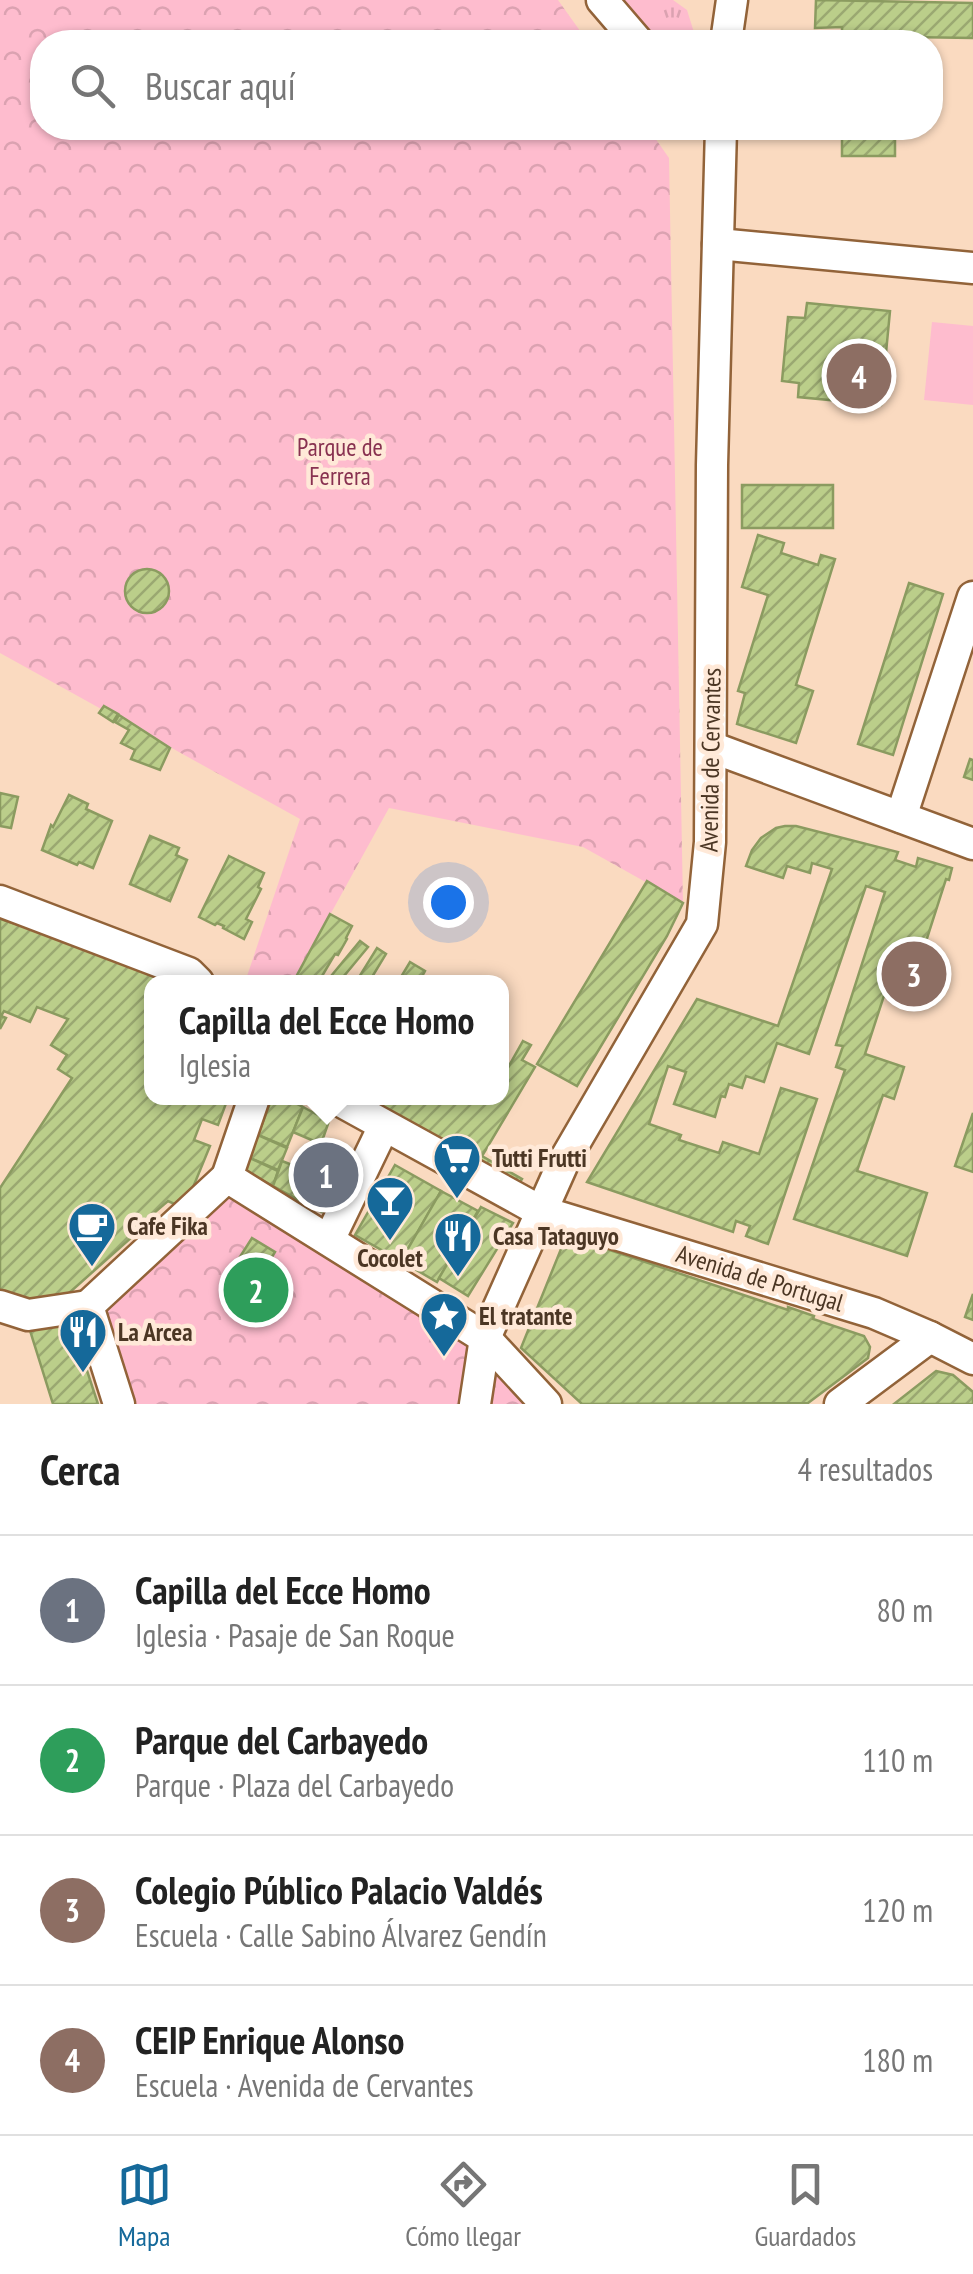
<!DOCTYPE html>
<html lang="es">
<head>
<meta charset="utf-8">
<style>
  :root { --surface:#fff; --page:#f2f2f2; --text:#222; --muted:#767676; --line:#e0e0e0; --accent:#15699a }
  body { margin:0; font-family:"PT Sans Narrow",sans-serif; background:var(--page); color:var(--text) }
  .you { position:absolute; left:448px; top:902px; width:35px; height:35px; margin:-25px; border:8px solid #fff; border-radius:50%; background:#1a73e8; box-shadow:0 0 0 15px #1a73e833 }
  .badge { display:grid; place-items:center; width:65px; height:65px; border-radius:50%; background:var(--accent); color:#fff; font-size:32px; font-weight:700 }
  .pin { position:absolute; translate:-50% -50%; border:5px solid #fff; box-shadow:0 2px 10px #0006 }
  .popup { position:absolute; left:144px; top:975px; width:365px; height:130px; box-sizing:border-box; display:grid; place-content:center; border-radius:20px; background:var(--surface); filter:drop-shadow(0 2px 8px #0005); font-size:32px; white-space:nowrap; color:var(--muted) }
  .popup b { font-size:38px; color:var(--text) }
  .popup::after { content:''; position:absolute; left:50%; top:100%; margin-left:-20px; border:20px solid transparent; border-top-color:var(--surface) }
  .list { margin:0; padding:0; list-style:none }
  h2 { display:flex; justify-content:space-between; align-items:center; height:130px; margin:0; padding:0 40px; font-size:42px }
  h2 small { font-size:32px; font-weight:400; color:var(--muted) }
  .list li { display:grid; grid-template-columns:65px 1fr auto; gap:30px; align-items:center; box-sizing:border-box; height:150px; padding:0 40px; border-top:2px solid var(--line) }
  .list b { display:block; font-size:38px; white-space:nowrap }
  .list p { margin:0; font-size:32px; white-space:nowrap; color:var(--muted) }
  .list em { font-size:32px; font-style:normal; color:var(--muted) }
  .icon { flex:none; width:55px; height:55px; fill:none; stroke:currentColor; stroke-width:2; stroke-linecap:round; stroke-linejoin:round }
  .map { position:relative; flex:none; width:973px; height:1404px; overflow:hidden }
  .search { position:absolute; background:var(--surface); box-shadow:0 2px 8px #0004; left:30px; right:30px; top:30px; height:110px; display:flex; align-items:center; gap:25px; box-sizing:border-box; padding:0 35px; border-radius:40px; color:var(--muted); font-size:38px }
  .sheet { height:730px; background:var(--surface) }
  nav { display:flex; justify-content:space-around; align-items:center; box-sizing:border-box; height:140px; border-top:2px solid var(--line); background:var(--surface); font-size:28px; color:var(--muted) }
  nav a { display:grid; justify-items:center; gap:5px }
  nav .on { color:var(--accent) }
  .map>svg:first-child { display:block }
</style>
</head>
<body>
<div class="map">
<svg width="973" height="1404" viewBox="0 0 973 1404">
  <defs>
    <pattern id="grass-tufts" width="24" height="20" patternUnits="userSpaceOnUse" patternTransform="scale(2.5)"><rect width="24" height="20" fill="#febcce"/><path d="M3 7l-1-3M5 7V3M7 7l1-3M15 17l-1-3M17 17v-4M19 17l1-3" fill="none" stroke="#dba2b1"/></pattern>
    <pattern id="park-crowns" width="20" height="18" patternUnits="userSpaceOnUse" patternTransform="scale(2.5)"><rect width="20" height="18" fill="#febcce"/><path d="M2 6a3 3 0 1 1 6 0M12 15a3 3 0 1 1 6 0" fill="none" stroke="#dba2b1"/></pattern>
    <pattern id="building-hatch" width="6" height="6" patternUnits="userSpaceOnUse" patternTransform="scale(2.5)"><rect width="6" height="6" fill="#bbce8a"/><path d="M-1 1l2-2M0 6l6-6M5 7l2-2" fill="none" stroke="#9aa871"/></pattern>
  </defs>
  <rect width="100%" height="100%" fill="#fadac0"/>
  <!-- grass -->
  <path fill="url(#grass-tufts)" d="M 610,0 L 673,0 L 687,10 L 697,42 L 646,42 Z"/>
  <!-- park -->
  <g fill="url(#park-crowns)">
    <path d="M 0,0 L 558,0 L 588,42 L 42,42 L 42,128 L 648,128 L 669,158 L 683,903 L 583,847 L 389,808 L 293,982 L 245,982 L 300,819 L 0,653 Z"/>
    <path d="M 227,1177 L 485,1338 L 546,1404 L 119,1404 L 88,1306 Z"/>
  </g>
  <!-- garden -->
  <path fill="#febcce" d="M 932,322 L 973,326 L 973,405 L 924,400 Z"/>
  <!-- building -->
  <g fill="url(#building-hatch)" stroke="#8b9b60" stroke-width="2.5">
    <path d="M 816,0 L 973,3 L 973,38 L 909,37 L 909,42 L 842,42 L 842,27 L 815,28 Z"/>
    <rect x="842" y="128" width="53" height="28"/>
    <path d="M 807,303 L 890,311 L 881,405 L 798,397 L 799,383 L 782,381 L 788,317 L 805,318 Z"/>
    <rect x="742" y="485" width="91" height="43"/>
    <path d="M 758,535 L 784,543 L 781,553 L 818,565 L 821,555 L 835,559 L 796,685 L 813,691 L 796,743 L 737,724 L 745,693 L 738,691 L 768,595 L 742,587 Z"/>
    <circle cx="147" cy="591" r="22"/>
    <path d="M 909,583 L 943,594 L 893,755 L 858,744 Z"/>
    <path d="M 104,706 L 118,714 L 113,722 L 99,713 Z"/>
    <path d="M 119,715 L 170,748 L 160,770 L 131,759 L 135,750 L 121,743 L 129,730 L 115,722 Z"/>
    <path d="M 970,759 L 973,760 L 973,780 L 964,777 Z"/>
    <path d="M 0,793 L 18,797 L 11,828 L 0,826 Z"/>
    <path d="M 69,795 L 88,804 L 86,809 L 112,821 L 93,868 L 79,862 L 77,865 L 42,850 L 51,825 L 53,827 Z"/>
    <path d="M 785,826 L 796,826 L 898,852 L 895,860 L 916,867 L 918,858 L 952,868 L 949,880 L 946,879 L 914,979 L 892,971 L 865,1054 L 904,1067 L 894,1099 L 883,1095 L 857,1171 L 927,1193 L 907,1256 L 794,1219 L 845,1070 L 836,1067 L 843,1046 L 836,1045 L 885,892 L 866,886 L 809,1054 L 777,1043 L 764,1082 L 746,1076 L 742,1088 L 729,1084 L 725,1097 L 721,1096 L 715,1117 L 674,1104 L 686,1072 L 668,1066 L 649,1124 L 681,1135 L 679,1140 L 719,1153 L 723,1142 L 759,1154 L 781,1088 L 817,1099 L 768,1244 L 746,1236 L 750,1226 L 736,1221 L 733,1232 L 587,1182 L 697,999 L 778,1026 L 832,869 L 812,863 L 810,873 L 787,866 L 783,878 L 746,866 L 752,850 L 761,838 L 776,828 Z"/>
    <path d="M 150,836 L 179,848 L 176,855 L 187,860 L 170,901 L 130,884 Z"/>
    <path d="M 229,856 L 264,873 L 258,887 L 261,889 L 246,919 L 252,922 L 244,939 L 223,928 L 224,926 L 217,923 L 215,925 L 199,917 Z"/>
    <path d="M 647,881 L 683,903 L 667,936 L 577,1086 L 537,1064 Z"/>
    <path d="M 330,914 L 352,926 L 346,938 L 347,939 L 338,955 L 335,954 L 322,976 L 327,981 L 360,941 L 368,947 L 339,982 L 303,982 L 304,981 L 296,977 Z"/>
    <path d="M 0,919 L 99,951 L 166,982 L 151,982 L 151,1098 L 228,1098 L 218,1125 L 202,1119 L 194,1140 L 210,1146 L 189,1197 L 181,1207 L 168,1201 L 148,1218 L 159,1230 L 141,1245 L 133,1236 L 51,1309 L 0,1295 L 0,1188 L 72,1078 L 58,1069 L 67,1055 L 51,1045 L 68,1019 L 37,1007 L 30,1022 L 4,1011 L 1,1016 L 6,1018 L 0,1029 Z"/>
    <path d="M 377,948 L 386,954 L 369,982 L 356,982 Z"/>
    <path d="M 410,962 L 425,971 L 419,982 L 398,982 Z"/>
    <path d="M 523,1041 L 531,1045 L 522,1060 L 535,1067 L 482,1156 L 522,1179 L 515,1190 L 357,1098 L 501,1098 L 501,1080 Z"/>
    <path d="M 272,1098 L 285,1098 L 303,1107 L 287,1147 L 258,1135 Z"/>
    <path d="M 303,1107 L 329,1121 L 321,1144 L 293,1132 Z"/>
    <path d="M 973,1113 L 973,1172 L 955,1166 Z"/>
    <path d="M 258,1135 L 287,1148 L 278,1170 L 250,1158 Z"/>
    <path d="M 323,1139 L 352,1151 L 329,1209 L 322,1212 L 299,1200 Z"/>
    <path d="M 250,1158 L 278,1171 L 273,1186 L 245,1171 Z"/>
    <path d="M 282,1161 L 310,1172 L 299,1200 L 273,1186 Z"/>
    <path d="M 395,1165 L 441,1191 L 401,1261 L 355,1235 Z"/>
    <path d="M 441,1191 L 478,1211 L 437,1282 L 401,1261 Z"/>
    <path d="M 481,1207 L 513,1223 L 468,1296 L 439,1278 Z"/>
    <path d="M 252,1238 L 275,1252 L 260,1277 L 236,1263 Z"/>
    <path d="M 577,1239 L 788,1310 L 788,1307 L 814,1316 L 813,1319 L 864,1336 L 870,1347 L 868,1358 L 808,1403 L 582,1404 L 521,1348 L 561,1249 Z"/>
    <path d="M 973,1294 L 973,1320 L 965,1317 Z"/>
    <path d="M 68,1313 L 98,1404 L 53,1404 L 28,1324 Z"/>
    <path d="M 936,1371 L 953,1375 L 973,1392 L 973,1404 L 894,1404 Z"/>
  </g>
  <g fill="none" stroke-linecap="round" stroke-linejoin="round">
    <!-- minor casing -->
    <g stroke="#926339" stroke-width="35">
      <g id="minor">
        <path d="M 602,0 L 638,42"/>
        <path d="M 726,42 L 732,0"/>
        <path d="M 718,244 L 973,268"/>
        <path d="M 711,747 L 973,844"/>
        <path d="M 901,817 L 973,597"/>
        <path d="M 0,901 L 189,973 L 198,982"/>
        <path d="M 335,1098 L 540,1211 L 874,1313 L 930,1337 L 973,1359"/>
        <path d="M 227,1177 L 254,1098"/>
        <path d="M 329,1240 L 384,1126"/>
        <path d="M 0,1306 L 28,1315 L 88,1306"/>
        <path d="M 119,1404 L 88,1306 L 227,1177 L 485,1338 L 546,1404"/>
        <path d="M 475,1404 L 485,1338 L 564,1161 L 702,924 L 710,842 L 712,465 L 721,128"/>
        <path d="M 840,1404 L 930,1337"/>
      </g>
    </g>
    <!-- minor -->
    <use href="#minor" stroke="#fff" stroke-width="30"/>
  </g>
  <!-- icons -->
  <defs>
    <g id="supermarket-pin" transform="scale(2.5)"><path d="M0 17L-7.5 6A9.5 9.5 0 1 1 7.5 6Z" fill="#15699a" stroke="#ffe9d8"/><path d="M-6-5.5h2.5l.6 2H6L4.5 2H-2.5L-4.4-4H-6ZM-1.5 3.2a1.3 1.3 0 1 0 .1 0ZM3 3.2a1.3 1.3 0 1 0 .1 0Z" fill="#fff"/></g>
    <g id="bar-pin" transform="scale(2.5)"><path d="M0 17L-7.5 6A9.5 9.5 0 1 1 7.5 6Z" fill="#15699a" stroke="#ffe9d8"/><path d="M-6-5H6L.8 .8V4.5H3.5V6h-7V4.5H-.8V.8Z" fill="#fff"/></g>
    <g id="cafe-pin" transform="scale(2.5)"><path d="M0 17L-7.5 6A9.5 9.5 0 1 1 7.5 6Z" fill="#15699a" stroke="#ffe9d8"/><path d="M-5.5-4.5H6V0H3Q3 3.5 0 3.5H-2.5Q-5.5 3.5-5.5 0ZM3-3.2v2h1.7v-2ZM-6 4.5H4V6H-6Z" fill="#fff"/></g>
    <g id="restaurant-pin" transform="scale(2.5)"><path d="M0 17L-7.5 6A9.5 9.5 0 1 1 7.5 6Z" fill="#15699a" stroke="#ffe9d8"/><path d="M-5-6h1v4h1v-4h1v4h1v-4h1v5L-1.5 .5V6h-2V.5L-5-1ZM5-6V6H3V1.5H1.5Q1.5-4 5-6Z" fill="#fff"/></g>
    <g id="sight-pin" transform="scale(2.5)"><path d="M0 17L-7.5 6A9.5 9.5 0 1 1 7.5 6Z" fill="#15699a" stroke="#ffe9d8"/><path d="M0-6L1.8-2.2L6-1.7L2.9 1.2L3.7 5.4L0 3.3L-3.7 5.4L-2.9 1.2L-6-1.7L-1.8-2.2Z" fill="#fff"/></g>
  </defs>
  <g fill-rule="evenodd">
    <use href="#supermarket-pin" x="457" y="1158"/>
    <use href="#bar-pin" x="390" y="1200"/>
    <use href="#cafe-pin" x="92" y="1226"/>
    <use href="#restaurant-pin" x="458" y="1236"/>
    <use href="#sight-pin" x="444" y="1316"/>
    <use href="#restaurant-pin" x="83" y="1332"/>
  </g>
  <g text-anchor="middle" stroke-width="9" stroke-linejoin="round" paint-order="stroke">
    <!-- park labels -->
    <g font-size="25" fill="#883150" stroke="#ffe9d8">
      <text x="340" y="456">Parque de<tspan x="340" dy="29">Ferrera</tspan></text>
    </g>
    <!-- street labels -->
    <g font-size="25" fill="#4b3624" stroke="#ffe9d8">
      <text transform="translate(710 760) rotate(-89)" y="9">Avenida de Cervantes</text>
      <text transform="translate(760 1278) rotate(17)" y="9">Avenida de Portugal</text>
    </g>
    <!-- poi labels -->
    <g font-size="25" font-weight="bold" fill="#4b3624" stroke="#ffe9d8" text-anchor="start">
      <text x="492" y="1167">Tutti Frutti</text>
      <text x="127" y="1235">Cafe Fika</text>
      <text x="493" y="1245">Casa Tataguyo</text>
      <text x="390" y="1267" text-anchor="middle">Cocolet</text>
      <text x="479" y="1325">El tratante</text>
      <text x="118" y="1341">La Arcea</text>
    </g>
  </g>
</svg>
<div class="you"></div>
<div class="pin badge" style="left:326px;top:1175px;background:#6b7280">1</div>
<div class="popup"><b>Capilla del Ecce Homo</b>Iglesia</div>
<div class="pin badge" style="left:256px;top:1290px;background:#2e9e5b">2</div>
<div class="pin badge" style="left:914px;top:974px;background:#8d6e63">3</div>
<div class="pin badge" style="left:859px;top:376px;background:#8d6e63">4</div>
<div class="search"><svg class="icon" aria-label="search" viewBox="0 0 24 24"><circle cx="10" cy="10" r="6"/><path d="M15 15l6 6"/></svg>Buscar aquí</div>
</div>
<section class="sheet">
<h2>Cerca<small>4 resultados</small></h2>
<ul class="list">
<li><span class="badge" style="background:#6b7280">1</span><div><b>Capilla del Ecce Homo</b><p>Iglesia · Pasaje de San Roque</p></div><em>80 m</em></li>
<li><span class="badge" style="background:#2e9e5b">2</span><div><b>Parque del Carbayedo</b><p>Parque · Plaza del Carbayedo</p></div><em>110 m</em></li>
<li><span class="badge" style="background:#8d6e63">3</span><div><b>Colegio Público Palacio Valdés</b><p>Escuela · Calle Sabino Álvarez Gendín</p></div><em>120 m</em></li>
<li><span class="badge" style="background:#8d6e63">4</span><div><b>CEIP Enrique Alonso</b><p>Escuela · Avenida de Cervantes</p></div><em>180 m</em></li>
</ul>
</section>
<nav>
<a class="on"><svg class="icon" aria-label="map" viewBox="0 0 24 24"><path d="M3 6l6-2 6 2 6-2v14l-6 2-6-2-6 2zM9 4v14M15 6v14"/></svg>Mapa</a>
<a><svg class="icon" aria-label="directions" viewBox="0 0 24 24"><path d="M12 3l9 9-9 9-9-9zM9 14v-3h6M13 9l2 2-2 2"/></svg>Cómo llegar</a>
<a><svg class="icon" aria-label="saved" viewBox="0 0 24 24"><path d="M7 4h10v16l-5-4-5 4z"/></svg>Guardados</a>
</nav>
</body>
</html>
